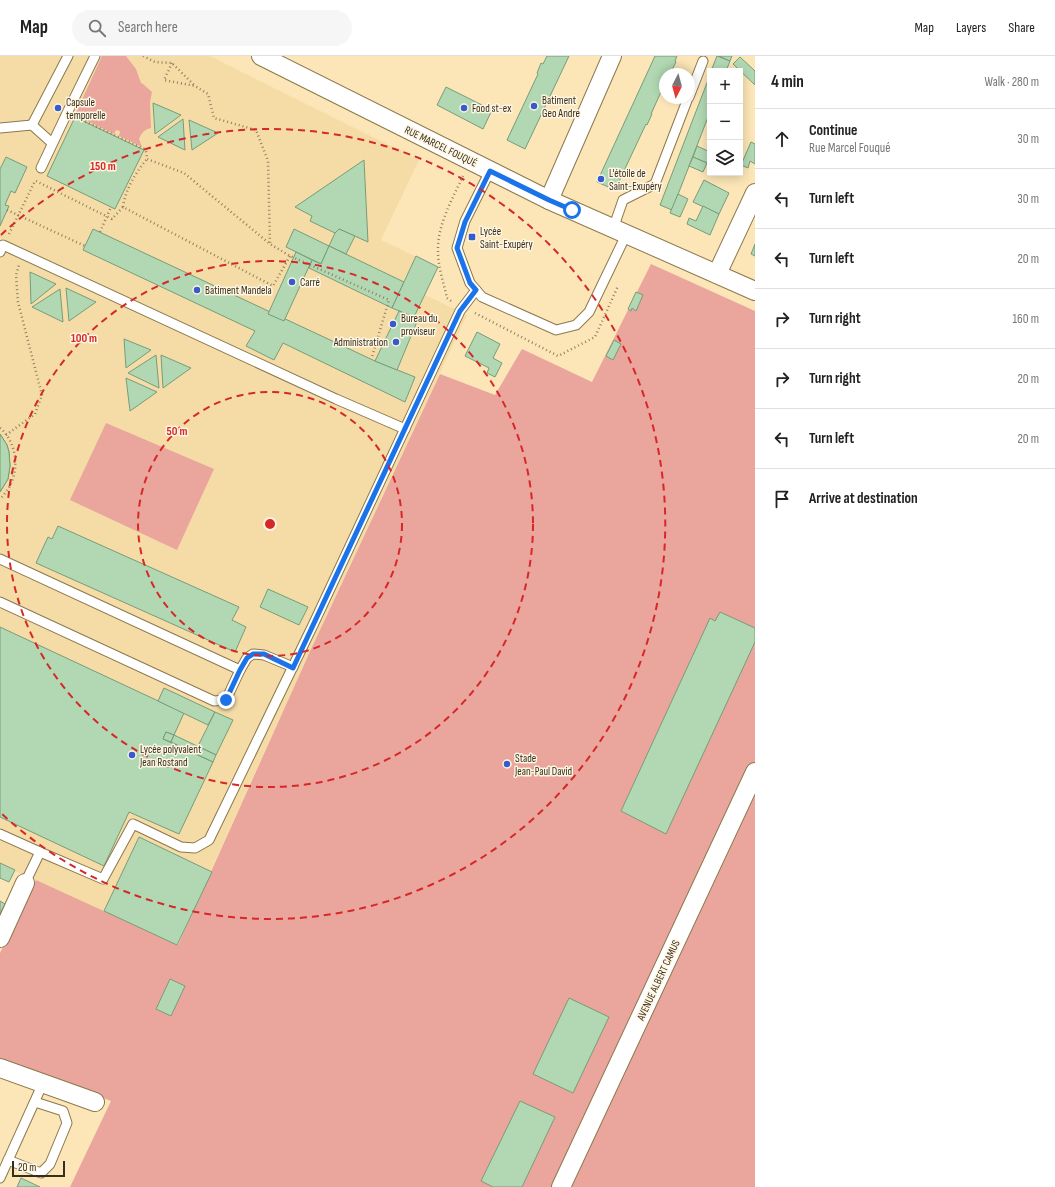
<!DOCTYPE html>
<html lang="en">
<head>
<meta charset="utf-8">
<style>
  :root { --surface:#fff; --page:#f6f6f6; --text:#222; --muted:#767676; --line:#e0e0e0 }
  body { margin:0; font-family:"Sofia Sans Condensed",sans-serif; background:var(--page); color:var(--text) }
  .controls { position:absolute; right:12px; top:12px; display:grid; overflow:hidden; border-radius:0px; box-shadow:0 2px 10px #0003 }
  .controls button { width:36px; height:36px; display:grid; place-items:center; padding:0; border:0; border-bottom:1px solid var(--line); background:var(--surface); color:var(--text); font:20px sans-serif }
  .compass { position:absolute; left:659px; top:12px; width:36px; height:36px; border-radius:50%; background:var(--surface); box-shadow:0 2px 10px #0003; rotate:186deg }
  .scale { position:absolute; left:12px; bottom:10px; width:53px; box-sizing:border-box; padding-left:4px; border:2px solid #362e1b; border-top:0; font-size:11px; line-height:14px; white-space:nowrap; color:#362e1b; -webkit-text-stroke:3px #fef5e2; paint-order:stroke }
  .stop { position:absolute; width:12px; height:12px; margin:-9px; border:3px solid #1a73e8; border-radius:50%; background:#fff }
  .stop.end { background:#1a73e8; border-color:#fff; box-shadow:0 1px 4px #0008 }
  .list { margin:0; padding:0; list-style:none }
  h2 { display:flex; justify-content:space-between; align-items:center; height:52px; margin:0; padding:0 16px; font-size:17px }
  h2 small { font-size:13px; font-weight:400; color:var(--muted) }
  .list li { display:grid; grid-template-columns:26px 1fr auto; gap:12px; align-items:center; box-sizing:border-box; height:60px; padding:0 16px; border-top:1px solid var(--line) }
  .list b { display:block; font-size:15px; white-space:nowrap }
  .list p { margin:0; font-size:13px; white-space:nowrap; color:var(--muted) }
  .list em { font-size:13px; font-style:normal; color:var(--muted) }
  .icon { flex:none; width:22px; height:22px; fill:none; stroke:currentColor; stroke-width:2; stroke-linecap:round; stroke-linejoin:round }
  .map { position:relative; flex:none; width:755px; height:1131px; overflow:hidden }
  header { display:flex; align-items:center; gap:24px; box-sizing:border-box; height:56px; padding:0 20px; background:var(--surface); border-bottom:1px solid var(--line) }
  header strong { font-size:19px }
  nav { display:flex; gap:22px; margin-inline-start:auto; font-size:14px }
  .search { width:280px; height:36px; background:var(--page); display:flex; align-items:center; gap:10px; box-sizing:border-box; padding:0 14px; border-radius:22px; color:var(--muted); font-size:15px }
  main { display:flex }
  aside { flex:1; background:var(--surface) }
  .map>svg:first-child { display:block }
</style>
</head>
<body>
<header>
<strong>Map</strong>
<div class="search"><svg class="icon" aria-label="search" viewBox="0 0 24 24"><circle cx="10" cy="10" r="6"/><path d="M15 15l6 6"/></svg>Search here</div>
<nav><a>Map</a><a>Layers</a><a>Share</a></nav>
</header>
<main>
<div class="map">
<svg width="755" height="1131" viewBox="0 0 755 1131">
  <rect width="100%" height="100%" fill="#fce6b7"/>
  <!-- built -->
  <path fill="#f5dca6" d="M 0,0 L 210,0 L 419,104 L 381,184 L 438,211 L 425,239 L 467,259 L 312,591 L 177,889 L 0,808 Z"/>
  <!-- green -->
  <g fill="#eaa59d">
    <path d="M 102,0 L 126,0 L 136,13 L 141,27 L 143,28 L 152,36 L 150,46 L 151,72 C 144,74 142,76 139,83 L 142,91 L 119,80 L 120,75 L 116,74 L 114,78 L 75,59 Z"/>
    <path d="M 651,208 L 755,255 L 755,1131 L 70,1131 L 111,1045 L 0,1002 L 0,897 L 36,824 L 178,889 L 312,591 L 440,318 L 495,339 L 522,293 L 592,326 Z"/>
    <path d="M 106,367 L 214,413 L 177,494 L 70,444 Z"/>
  </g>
  <!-- building -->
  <g fill="#b1d8b3" stroke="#779c79">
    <path d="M 547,0 L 569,0 L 525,93 L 507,84 L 538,18 L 537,17 L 541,7 L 543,8 Z"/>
    <path d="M 655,0 L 677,0 L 675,5 L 676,6 L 671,16 L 670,16 L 669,18 L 665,18 L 665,27 L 651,58 L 652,58 L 647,69 L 646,68 L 615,134 L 597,126 Z"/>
    <path d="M 717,0 L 730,5 L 726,15 L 711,15 Z"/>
    <path d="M 719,0 L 732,0 L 730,5 Z"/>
    <path d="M 740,1 L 755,15 L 755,29 L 733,8 Z"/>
    <path d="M 710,19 L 710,56 L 672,154 L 660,149 Z"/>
    <path d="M 446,31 L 492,54 L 483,73 L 437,49 Z"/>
    <path d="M 153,47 L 181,59 L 155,78 Z"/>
    <path d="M 75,61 L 144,94 L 115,153 L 47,120 Z"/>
    <path d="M 183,63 L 185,94 L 158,81 Z"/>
    <path d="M 189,64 L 218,77 L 192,94 Z"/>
    <path d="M 751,86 L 755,88 L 755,108 L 750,105 L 748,112 L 741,109 Z"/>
    <path d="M 697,90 L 710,96 L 710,100 L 707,107 L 693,101 Z"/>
    <path d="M 6,101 L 27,111 L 15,137 L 11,135 L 5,149 L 9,150 L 0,170 L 0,113 Z"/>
    <path d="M 693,101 L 707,107 L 703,116 L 689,110 Z"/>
    <path d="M 364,104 L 368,186 L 339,173 L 335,177 L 310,165 L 312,160 L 295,151 Z"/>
    <path d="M 704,124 L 729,137 L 719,158 L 693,146 Z"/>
    <path d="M 678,138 L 688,143 L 680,161 L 670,157 Z"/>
    <path d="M 703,150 L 719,158 L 710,179 L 687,168 L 689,162 L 696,165 Z"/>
    <path d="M 93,173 L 375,305 L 415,321 L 405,346 L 283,287 L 274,304 L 246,290 L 255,275 L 83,194 Z"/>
    <path d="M 294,173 L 329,190 L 321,208 L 286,191 Z"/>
    <path d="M 339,173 L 355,180 L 346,198 L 329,190 L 335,177 Z"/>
    <path d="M 755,188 L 755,200 L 751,198 Z"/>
    <path d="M 329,190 L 404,226 L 392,252 L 309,212 L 312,204 L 321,208 Z"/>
    <path d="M 296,196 L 312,204 L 284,265 L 268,258 Z"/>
    <path d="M 416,200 L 438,211 L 414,261 L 392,252 Z"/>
    <path d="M 30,216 L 56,228 L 31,248 Z"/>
    <path d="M 66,232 L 96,246 L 69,265 Z"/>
    <path d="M 60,233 L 63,266 L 32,251 Z"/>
    <path d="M 636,236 L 643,239 L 636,255 L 632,252 L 631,255 L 628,253 Z"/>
    <path d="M 399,255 L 418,263 L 397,314 L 375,305 Z"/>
    <path d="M 477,276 L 500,288 L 493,302 L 502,307 L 495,321 L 487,317 L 489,312 L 465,300 Z"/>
    <path d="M 124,283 L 151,294 L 126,312 Z"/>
    <path d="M 614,284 L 621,288 L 613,304 L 606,300 Z"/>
    <path d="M 156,299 L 159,332 L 128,317 Z"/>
    <path d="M 161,299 L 191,312 L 163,332 Z"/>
    <path d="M 126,322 L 157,336 L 130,355 Z"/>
    <path d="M 0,378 L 7,389 L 9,396 L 10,410 L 8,423 L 0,436 Z"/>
    <path d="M 0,378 L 7,389 L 9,396 L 10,410 L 8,423 L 0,436 Z"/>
    <path d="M 58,470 L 239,551 L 232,564 L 246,571 L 235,596 L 36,507 L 48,481 L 52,483 Z"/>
    <path d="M 268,533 L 308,551 L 299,569 L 260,551 Z"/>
    <path d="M 720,556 L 755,572 L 755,586 L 666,778 L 621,755 L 710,562 L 715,565 Z"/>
    <path d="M 0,571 L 184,657 L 174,679 L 166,676 L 163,683 L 213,706 L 179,778 L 129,756 L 104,810 L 0,761 Z"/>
    <path d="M 164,632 L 215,656 L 208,669 L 158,645 Z"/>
    <path d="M 215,656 L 233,664 L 216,699 L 198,690 Z"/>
    <path d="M 166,676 L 174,679 L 171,686 L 163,683 Z"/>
    <path d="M 174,679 L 216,699 L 213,706 L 171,686 Z"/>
    <path d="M 139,781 L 212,816 L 177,889 L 104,855 Z"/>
    <path d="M 0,807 L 15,814 L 9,826 L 0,822 Z"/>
    <path d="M 0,845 L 5,848 L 0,858 Z"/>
    <path d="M 170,923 L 185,930 L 171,960 L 156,953 Z"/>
    <path d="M 569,942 L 609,961 L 573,1037 L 533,1018 Z"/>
    <path d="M 520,1045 L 555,1061 L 522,1131 L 493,1131 L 481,1125 Z"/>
    <path d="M 21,1122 L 40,1131 L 17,1131 Z"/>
  </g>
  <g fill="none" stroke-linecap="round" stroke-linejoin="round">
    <!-- lane casing -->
    <g stroke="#8b784c" stroke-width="11">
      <g id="lane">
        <path d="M 689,41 L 703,5"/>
        <path d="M 0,72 L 32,69"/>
        <path d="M 52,87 L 32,69 L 68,0"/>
        <path d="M 41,112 L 67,57 L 95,0"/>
        <path d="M 490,115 L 465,165 L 457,192 L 470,227 L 482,241 L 556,274 L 576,269 L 589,256 L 626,179"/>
        <path d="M 613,173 L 623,144 L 655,128 L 688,42"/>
        <path d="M 0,196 L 3,189 L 336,343 L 405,373"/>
        <path d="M 0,503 L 240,614"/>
        <path d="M 0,546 L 214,645 L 226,644 L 240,614 L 247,602 L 253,598 L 264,599 L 293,611"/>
        <path d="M 0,778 L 40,796 L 103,823 L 133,768 L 181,791 L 195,792 L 209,784 L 314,567 L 460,255 L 476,234"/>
        <path d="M 25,827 L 40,796"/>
        <path d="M 8,1104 L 41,1117 L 50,1108 L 67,1067 L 63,1055 L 35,1046"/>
        <path d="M 0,1122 L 43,1027"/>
      </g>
    </g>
    <!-- street casing -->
    <g stroke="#8b784c" stroke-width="20">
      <g id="street">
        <path d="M 261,0 L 549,144 L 755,235"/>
        <path d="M 549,144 L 612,0"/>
        <path d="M 717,218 L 755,137"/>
        <path d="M 0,882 L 25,827"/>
        <path d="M 0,1012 L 95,1046"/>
        <path d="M 561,1131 L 755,716"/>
      </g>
    </g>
    <!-- path -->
    <g stroke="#8f8161" stroke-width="2.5" stroke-dasharray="1 3" stroke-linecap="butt">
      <path d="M 143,0 L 155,6 L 172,7 L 195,30"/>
      <path d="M 172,7 L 164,24 L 195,30 L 208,38 L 214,62 L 256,74 L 268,105 L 270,188"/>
      <path d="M 78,62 L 144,93 L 146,95 L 147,103 L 184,117 L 270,188 L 290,200 L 389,244 L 372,301"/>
      <path d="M 36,125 L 112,163 L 123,151 L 273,230 L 290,200"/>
      <path d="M 123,151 C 125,134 136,116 147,103"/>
      <path d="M 7,154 L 85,190"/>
      <path d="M 9,178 L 35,125"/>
      <path d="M 451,245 L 447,242 C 444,228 438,211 438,196 C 437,169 452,144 463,120"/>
      <path d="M 475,257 L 558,300 L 595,281 L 618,230"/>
      <path d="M 0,372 C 17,386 20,415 8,433 C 6,436 3,440 0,443"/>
      <path d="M 6,379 L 35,358 L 42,339 L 18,246 L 16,219 L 19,209"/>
    </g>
    <!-- lane -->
    <use href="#lane" stroke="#fff" stroke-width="9"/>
    <!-- street -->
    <use href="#street" stroke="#fff" stroke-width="18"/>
    <!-- path-bridge -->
    <path stroke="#8f8161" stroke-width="2.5" stroke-dasharray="1 3" stroke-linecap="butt" d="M 100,176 L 111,151"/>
  </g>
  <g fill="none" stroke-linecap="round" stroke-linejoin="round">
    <!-- route -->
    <path stroke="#1a73e8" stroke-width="5" d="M 226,644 L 240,614 L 247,602 L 253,598 L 264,598 L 293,612 L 460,255 L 476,234 L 470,227 L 457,192 L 465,166 L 490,115 L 549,144 L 572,154"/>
  </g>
  <!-- distance rings -->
  <g fill="none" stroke="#d62828" stroke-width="2" stroke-dasharray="7 5">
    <circle cx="270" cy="468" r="132"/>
    <circle cx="270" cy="468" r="263"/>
    <path d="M1 179A395 395 0 1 1 1 757"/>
  </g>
  <!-- markers -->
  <g fill="#365bcc" stroke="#fef5e2" stroke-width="1.5">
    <circle cx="534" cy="50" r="4"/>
    <circle cx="58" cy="52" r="4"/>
    <circle cx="464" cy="52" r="4"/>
    <circle cx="601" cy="123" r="4"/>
    <rect x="468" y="177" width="8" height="8" rx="2"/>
    <circle cx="292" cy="226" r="4"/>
    <circle cx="197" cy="234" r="4"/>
    <circle cx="393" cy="268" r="4"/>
    <circle cx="396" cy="286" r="4"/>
    <circle cx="132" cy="699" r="4"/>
    <circle cx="507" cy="708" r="4"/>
  </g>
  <g text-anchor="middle" stroke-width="3" stroke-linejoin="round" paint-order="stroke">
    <!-- poi labels -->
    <g font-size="11" fill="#362e1b" stroke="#fef5e2" text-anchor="start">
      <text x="542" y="48">Batiment<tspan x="542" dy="13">Geo Andre</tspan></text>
      <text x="66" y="50">Capsule<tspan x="66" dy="13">temporelle</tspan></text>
      <text x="472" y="56">Food st-ex</text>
      <text x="609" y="121">L'étoile de<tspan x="609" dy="13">Saint-Exupéry</tspan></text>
      <text x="480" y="179">Lycée<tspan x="480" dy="13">Saint-Exupéry</tspan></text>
      <text x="300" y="230">Carré</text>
      <text x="205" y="238">Batiment Mandela</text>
      <text x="401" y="266">Bureau du<tspan x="401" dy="13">proviseur</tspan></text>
      <text x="388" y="290" text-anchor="end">Administration</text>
      <text x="140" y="697">Lycée polyvalent<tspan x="140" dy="13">Jean Rostand</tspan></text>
      <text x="515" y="706">Stade<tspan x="515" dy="13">Jean-Paul David</tspan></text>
    </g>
    <!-- street labels -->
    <g font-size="11" fill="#362e1b" stroke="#fef5e2">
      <text transform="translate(441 90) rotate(26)" y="4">RUE MARCEL FOUQUÉ</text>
      <text transform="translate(658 924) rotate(-65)" y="4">AVENUE ALBERT CAMUS</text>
    </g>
  </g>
  <circle cx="270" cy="468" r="6" fill="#d62828" stroke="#fef5e2" stroke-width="2"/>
  <g font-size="12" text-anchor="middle" font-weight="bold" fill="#d62828" stroke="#fef5e2" stroke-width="3" stroke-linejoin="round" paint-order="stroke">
    <text x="103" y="114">150 m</text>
    <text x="84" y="286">100 m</text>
    <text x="177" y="379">50 m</text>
  </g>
</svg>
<div class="controls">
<button>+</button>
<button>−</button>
<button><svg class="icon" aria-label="layers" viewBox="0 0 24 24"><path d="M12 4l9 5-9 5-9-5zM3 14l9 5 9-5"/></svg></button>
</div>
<svg class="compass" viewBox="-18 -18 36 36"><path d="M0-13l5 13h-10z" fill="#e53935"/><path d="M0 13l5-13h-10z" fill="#767676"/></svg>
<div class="scale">20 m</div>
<div class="stop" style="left:572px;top:154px"></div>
<div class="stop end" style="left:226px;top:644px"></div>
</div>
<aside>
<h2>4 min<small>Walk · 280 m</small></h2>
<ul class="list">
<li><svg class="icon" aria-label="ahead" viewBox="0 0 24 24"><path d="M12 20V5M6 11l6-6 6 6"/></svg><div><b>Continue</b><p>Rue Marcel Fouqué</p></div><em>30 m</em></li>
<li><svg class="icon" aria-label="left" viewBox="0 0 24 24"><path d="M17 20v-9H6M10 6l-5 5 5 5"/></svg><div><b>Turn left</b></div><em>30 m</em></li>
<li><svg class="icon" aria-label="left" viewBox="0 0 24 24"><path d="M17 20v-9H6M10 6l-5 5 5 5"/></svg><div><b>Turn left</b></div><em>20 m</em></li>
<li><svg class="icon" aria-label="right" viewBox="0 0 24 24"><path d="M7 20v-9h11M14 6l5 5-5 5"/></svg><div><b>Turn right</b></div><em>160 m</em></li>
<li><svg class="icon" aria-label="right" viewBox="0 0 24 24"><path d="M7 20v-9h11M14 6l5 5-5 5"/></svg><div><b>Turn right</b></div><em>20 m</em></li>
<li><svg class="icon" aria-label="left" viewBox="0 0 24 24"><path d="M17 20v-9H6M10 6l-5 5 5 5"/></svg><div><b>Turn left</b></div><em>20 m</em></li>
<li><svg class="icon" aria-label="arrive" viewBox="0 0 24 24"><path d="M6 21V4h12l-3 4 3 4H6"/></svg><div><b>Arrive at destination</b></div></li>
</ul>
</aside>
</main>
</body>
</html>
